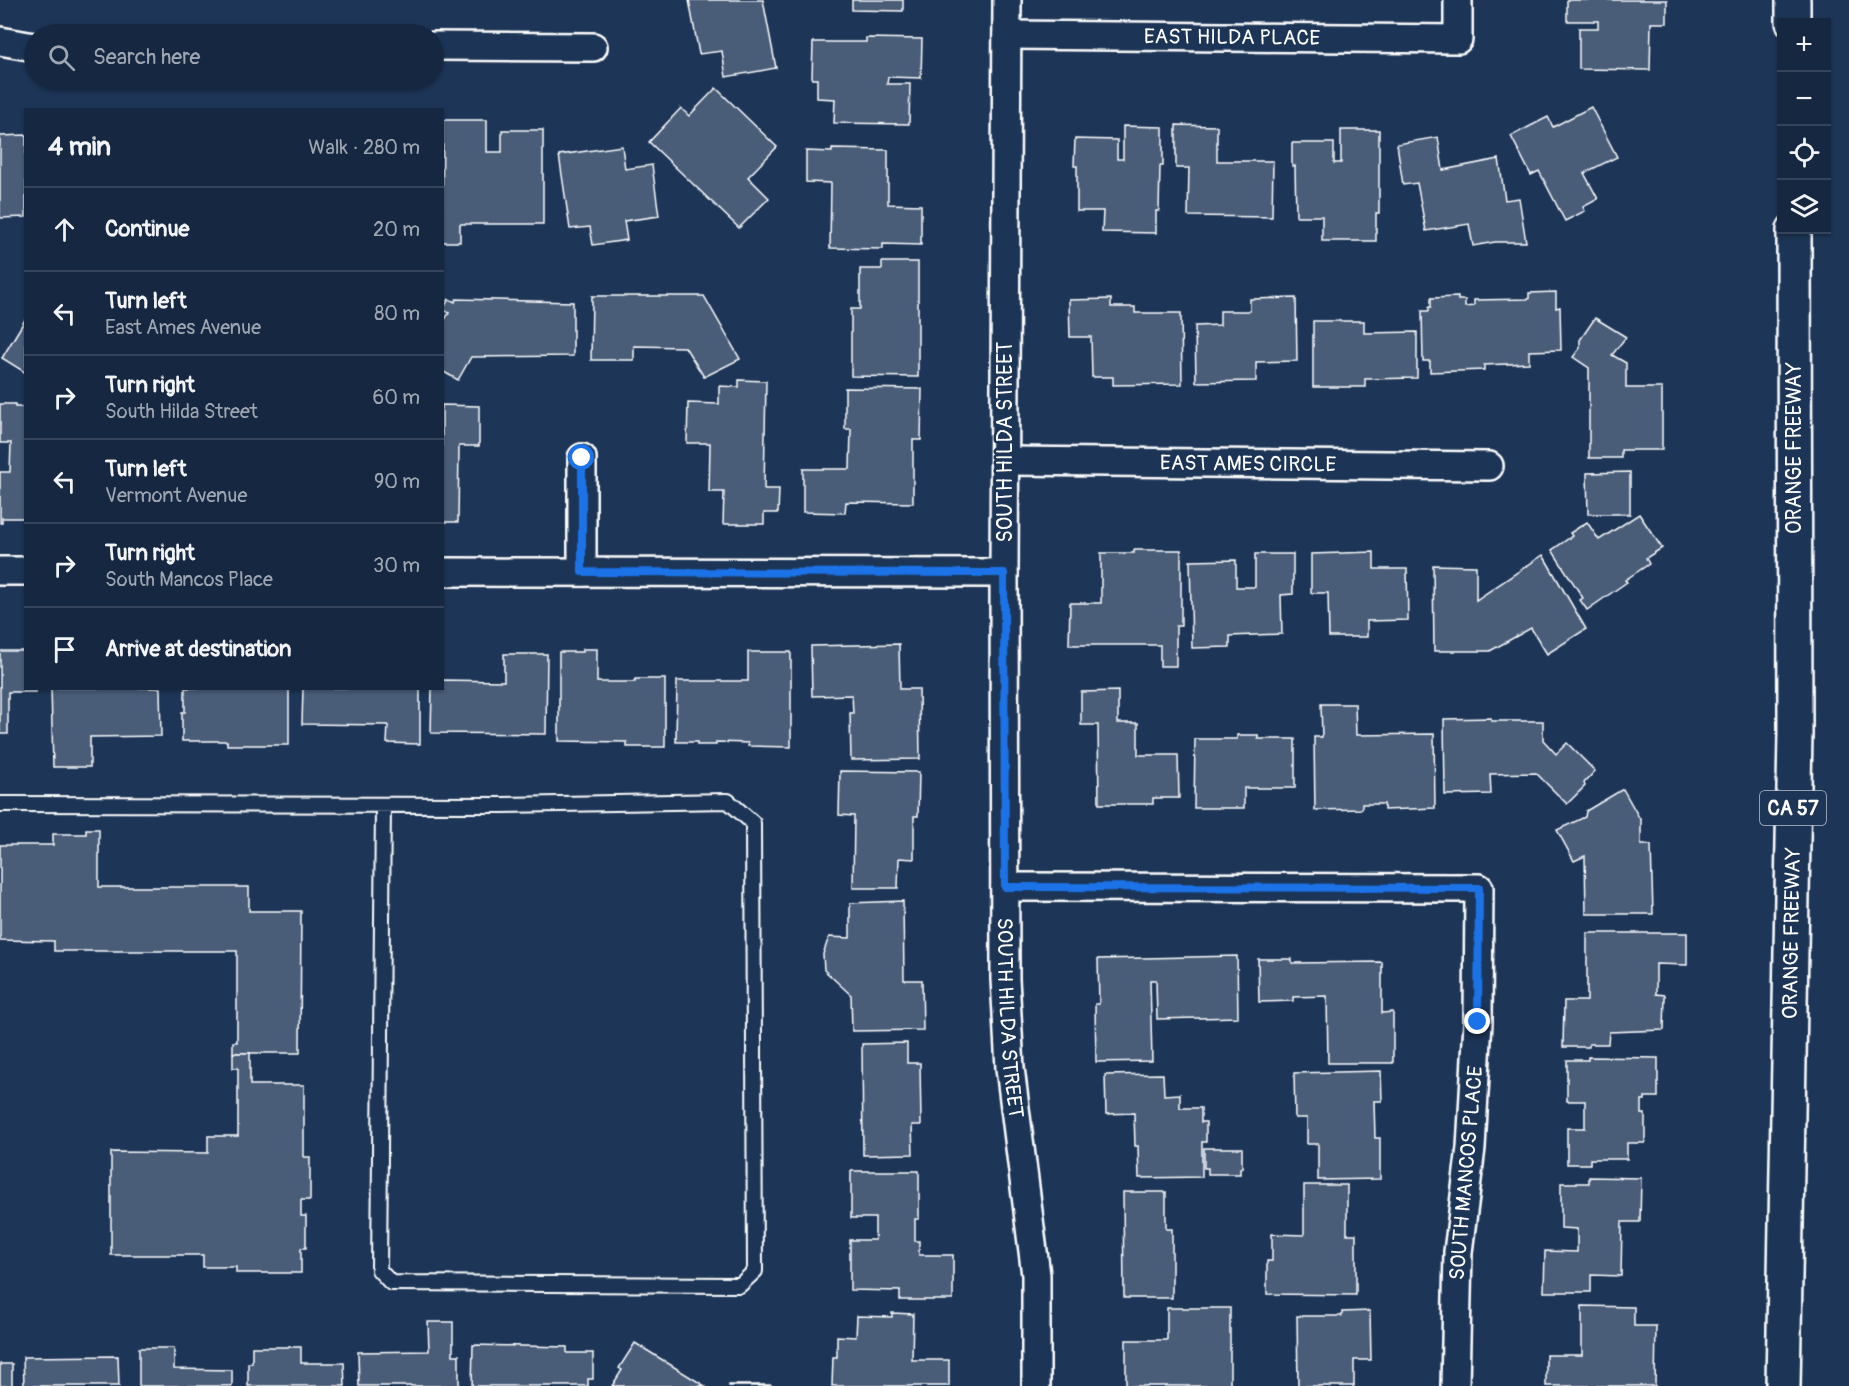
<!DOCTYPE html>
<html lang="en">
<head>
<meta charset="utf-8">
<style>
  :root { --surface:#162841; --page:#23344c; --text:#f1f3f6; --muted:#9ea6b1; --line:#35445a }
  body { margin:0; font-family:Pangolin,sans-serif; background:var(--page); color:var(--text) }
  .controls { position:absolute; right:18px; top:18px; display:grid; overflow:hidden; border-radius:0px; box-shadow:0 2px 4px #0004 }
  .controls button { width:54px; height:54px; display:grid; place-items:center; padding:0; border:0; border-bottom:2px solid var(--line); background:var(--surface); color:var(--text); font:30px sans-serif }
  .stop { position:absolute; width:18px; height:18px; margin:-14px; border:4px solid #1a73e8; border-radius:50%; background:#fff }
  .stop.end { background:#1a73e8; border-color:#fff; box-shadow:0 2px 6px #0008 }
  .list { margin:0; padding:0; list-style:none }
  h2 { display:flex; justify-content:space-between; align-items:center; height:78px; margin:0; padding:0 24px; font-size:26px }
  h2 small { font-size:20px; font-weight:400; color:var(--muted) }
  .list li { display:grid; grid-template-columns:39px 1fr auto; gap:18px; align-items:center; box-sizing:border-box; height:84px; padding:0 24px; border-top:2px solid var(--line) }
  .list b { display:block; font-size:22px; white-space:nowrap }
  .list p { margin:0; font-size:20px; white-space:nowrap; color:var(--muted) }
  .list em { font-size:20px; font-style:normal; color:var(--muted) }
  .icon { flex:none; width:33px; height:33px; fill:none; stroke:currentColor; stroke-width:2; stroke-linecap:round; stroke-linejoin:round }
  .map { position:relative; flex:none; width:1849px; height:1386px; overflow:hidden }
  .search { position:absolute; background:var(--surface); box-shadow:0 2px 4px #0004; left:24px; top:24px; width:420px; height:66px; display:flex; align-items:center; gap:15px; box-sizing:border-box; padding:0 21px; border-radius:33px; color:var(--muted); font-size:22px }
  .panel { position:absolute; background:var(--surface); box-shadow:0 2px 4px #0004; left:24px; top:108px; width:420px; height:582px; border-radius:0px }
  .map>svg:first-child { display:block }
</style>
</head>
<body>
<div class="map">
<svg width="1849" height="1386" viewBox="0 0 1849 1386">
  <rect width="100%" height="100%" fill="#1d3557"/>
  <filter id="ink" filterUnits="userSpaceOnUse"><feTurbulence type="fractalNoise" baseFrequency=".0167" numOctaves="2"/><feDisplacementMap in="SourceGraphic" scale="12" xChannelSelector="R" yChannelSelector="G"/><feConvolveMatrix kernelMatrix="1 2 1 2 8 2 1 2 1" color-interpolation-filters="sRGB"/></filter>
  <g filter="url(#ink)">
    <!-- building -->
    <g fill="#4a5d79" stroke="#fff" stroke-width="1.5">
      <path d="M 689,0 L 763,0 L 776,68 L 726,77 L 722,51 L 699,54 Z"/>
      <path d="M 852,0 L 903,0 L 903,11 L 852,10 Z"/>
      <path d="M 1567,0 L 1667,0 L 1667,23 L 1651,23 L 1650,70 L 1579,69 L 1579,28 L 1598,28 L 1598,21 L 1567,21 Z"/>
      <path d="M 866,38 L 922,39 L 921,78 L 888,77 L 887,84 L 910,84 L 909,124 L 834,123 L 835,99 L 817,98 L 817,79 L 812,79 L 813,42 L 866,42 Z"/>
      <path d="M 716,88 L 777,147 L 748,177 L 769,198 L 739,228 L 649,142 L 681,108 L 689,116 Z"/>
      <path d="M 1591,107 L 1617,157 L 1584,173 L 1598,199 L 1583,207 L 1585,211 L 1565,221 L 1539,171 L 1531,175 L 1511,136 L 1548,117 L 1553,127 Z"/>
      <path d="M 443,120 L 487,120 L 487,152 L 502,152 L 502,130 L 543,130 L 543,224 L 460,224 L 460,242 L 442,242 Z"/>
      <path d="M 1176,125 L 1217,126 L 1217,161 L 1273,161 L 1272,217 L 1188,216 L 1189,168 L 1176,168 Z"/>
      <path d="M 1123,126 L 1163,127 L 1163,166 L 1160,166 L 1159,211 L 1156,211 L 1156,233 L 1102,232 L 1103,211 L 1077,211 L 1077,166 L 1074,166 L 1075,139 L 1117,140 L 1117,159 L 1123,159 Z"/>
      <path d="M 1341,130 L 1379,130 L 1379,213 L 1376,213 L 1376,241 L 1322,241 L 1322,216 L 1296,216 L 1295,166 L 1292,166 L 1292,143 L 1334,143 L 1334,163 L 1341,163 Z"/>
      <path d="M 26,135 L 26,217 L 0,218 L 0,136 Z"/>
      <path d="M 1438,137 L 1443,170 L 1499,159 L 1505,200 L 1519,198 L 1526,242 L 1495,242 L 1473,246 L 1469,224 L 1426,231 L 1417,183 L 1403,185 L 1397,144 Z"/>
      <path d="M 622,146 L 625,169 L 652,165 L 659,216 L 624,221 L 627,240 L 593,245 L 590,227 L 570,229 L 559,155 Z"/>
      <path d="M 832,149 L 888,150 L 888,204 L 921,205 L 921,245 L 883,244 L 883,249 L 830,248 L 831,183 L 806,182 L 806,151 L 832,152 Z"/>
      <path d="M 882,262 L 918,262 L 918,377 L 851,376 L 851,309 L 860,309 L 860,269 L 882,269 Z"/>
      <path d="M 1556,292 L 1556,308 L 1560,307 L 1561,350 L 1529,351 L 1529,363 L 1484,365 L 1484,370 L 1430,372 L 1430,361 L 1423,361 L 1422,311 L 1429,311 L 1429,307 L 1431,307 L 1431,298 L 1458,297 L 1458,300 L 1465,300 L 1465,307 L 1474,306 L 1474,300 L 1529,299 L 1529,293 Z"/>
      <path d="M 592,296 L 704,296 L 740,359 L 704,377 L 685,347 L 634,346 L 634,360 L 591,360 Z"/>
      <path d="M 1296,298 L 1297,361 L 1256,362 L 1256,381 L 1196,382 L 1195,326 L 1220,325 L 1220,311 L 1250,311 L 1250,299 Z"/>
      <path d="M 449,299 L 455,302 L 456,299 L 573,302 L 573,356 L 471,357 L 458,380 L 442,371 L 442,324 L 449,313 L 443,309 Z"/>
      <path d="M 1111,299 L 1111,307 L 1135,307 L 1135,313 L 1181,313 L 1182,384 L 1113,385 L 1113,377 L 1092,377 L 1091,337 L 1070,337 L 1069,300 Z"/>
      <path d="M 26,318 L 26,373 L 2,358 Z"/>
      <path d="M 1595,318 L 1626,337 L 1612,355 L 1626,363 L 1626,388 L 1662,388 L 1662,450 L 1621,450 L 1621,458 L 1589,458 L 1589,368 L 1573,357 L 1580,348 L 1580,340 Z"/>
      <path d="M 1313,321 L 1364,321 L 1364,333 L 1417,332 L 1417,378 L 1365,379 L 1365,387 L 1313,387 Z"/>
      <path d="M 739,380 L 766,381 L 764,489 L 779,489 L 778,513 L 764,513 L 764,524 L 723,524 L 724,492 L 709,492 L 710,443 L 687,443 L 688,403 L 719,404 L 719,386 L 739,387 Z"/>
      <path d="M 845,388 L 922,389 L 921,440 L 913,440 L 913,503 L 846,502 L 845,513 L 803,512 L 803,469 L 850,469 L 851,429 L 845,429 Z"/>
      <path d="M 0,404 L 15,404 L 15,407 L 26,407 L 26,518 L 2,518 L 2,523 L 0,523 L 0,472 L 10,472 L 11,443 L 0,443 Z"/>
      <path d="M 442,405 L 479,406 L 479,446 L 459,446 L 458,522 L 442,522 Z"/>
      <path d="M 1630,472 L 1630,514 L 1588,514 L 1587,473 Z"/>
      <path d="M 1639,514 L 1662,548 L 1646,558 L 1649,564 L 1625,580 L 1627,582 L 1587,610 L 1580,600 L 1583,598 L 1552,550 L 1572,536 L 1570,533 L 1587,522 L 1599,540 Z"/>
      <path d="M 1134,550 L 1181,550 L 1181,626 L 1176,626 L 1176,666 L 1160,666 L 1160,645 L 1069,645 L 1070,603 L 1101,603 L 1101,553 L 1134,553 Z"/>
      <path d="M 1374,552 L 1374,569 L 1407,569 L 1408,620 L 1367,621 L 1367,637 L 1329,637 L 1328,593 L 1311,593 L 1311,554 Z"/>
      <path d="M 1255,554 L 1293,554 L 1293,594 L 1281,595 L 1282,634 L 1230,636 L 1230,647 L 1192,648 L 1190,561 L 1236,560 L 1236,587 L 1255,587 Z"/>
      <path d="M 1543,555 L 1586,629 L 1547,654 L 1531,628 L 1490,651 L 1434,651 L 1433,565 L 1476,566 L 1476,600 Z"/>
      <path d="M 899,644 L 900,689 L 919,689 L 920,759 L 851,760 L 850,713 L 853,713 L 852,695 L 812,696 L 811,646 Z"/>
      <path d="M 583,649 L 597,649 L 597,682 L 635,682 L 635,679 L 665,679 L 665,747 L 627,747 L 627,742 L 559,741 L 559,652 L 583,652 Z"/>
      <path d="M 0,651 L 26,651 L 26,688 L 36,688 L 36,692 L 8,692 L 8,734 L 0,734 Z"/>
      <path d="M 748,652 L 791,652 L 791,747 L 748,746 L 748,743 L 716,742 L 716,745 L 697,745 L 697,742 L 676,742 L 677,681 L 748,681 Z"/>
      <path d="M 504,654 L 547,654 L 546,734 L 431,733 L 432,688 L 442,688 L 442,680 L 504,681 Z"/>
      <path d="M 51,688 L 160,688 L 161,736 L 90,737 L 90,767 L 53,767 Z"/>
      <path d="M 185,688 L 289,688 L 289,745 L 227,745 L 227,741 L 182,741 L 182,712 L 185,712 Z"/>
      <path d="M 303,688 L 420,688 L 420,744 L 387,743 L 388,725 L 302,724 Z"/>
      <path d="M 1118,691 L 1118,723 L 1138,723 L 1138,755 L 1178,755 L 1179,798 L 1153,798 L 1153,804 L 1099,804 L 1098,725 L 1081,725 L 1081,692 Z"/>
      <path d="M 1321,704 L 1355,704 L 1356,735 L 1434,734 L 1435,808 L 1384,810 L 1384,804 L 1362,804 L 1362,809 L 1315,810 L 1314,737 L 1322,737 Z"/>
      <path d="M 1491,718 L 1491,721 L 1543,721 L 1543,740 L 1556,754 L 1567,743 L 1595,771 L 1584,783 L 1585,786 L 1567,804 L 1536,773 L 1490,774 L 1491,794 L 1445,795 L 1444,719 Z"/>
      <path d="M 1237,735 L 1258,735 L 1258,739 L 1295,739 L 1295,788 L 1244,788 L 1244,808 L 1194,808 L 1195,739 L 1237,739 Z"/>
      <path d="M 840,771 L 919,772 L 918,816 L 914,816 L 914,859 L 899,858 L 898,888 L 853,888 L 854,816 L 839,815 Z"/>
      <path d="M 1623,789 L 1641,821 L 1641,845 L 1651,845 L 1653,914 L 1586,914 L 1585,856 L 1574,861 L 1557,830 L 1585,817 L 1586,811 Z"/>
      <path d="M 86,829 L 99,829 L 99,887 L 249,887 L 249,911 L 301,911 L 300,1053 L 233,1053 L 233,1042 L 237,1042 L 237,951 L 54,951 L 54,941 L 0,940 L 0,845 L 53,845 L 53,834 L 86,834 Z"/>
      <path d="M 903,901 L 904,980 L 922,980 L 923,1030 L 852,1031 L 851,995 L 824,970 L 823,954 L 829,937 L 850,938 L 850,903 Z"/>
      <path d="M 1587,933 L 1687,933 L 1687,965 L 1656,964 L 1656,994 L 1665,995 L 1664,1030 L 1609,1032 L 1608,1044 L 1589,1044 L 1589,1047 L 1563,1047 L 1564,1001 L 1587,1001 Z"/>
      <path d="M 1237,956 L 1238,1017 L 1157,1019 L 1156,980 L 1150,980 L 1152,1061 L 1096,1062 L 1095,1004 L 1099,1004 L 1098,959 Z"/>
      <path d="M 1258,959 L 1292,959 L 1292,963 L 1382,962 L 1382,1013 L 1393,1012 L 1393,1063 L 1328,1063 L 1327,996 L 1293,997 L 1293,1001 L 1259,1002 Z"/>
      <path d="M 907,1043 L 907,1063 L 920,1063 L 921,1125 L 912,1125 L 913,1154 L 863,1155 L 862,1044 Z"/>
      <path d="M 233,1053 L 250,1053 L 250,1085 L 304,1085 L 304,1157 L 310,1157 L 310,1200 L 301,1200 L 301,1216 L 306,1216 L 306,1248 L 301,1248 L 301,1273 L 236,1273 L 236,1267 L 203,1267 L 203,1255 L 111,1255 L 111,1152 L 208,1153 L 208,1136 L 238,1136 L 238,1068 L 233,1068 Z"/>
      <path d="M 1588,1057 L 1658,1058 L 1658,1097 L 1645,1097 L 1645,1100 L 1642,1100 L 1642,1114 L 1645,1114 L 1645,1143 L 1627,1143 L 1627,1159 L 1590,1159 L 1590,1164 L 1567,1164 L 1567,1128 L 1585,1128 L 1585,1101 L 1567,1101 L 1567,1060 L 1588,1060 Z"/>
      <path d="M 1381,1071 L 1382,1101 L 1374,1101 L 1375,1138 L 1380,1138 L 1380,1179 L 1318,1180 L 1318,1144 L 1307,1144 L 1307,1118 L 1295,1118 L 1294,1073 Z"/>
      <path d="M 1163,1074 L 1164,1095 L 1180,1094 L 1180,1108 L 1201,1108 L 1201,1122 L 1206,1122 L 1206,1142 L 1202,1142 L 1202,1177 L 1139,1178 L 1138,1146 L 1135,1146 L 1134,1113 L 1106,1114 L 1105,1075 Z"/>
      <path d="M 1204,1148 L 1242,1148 L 1242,1168 L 1240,1168 L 1240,1174 L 1208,1174 L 1208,1168 L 1204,1168 Z"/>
      <path d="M 851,1171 L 919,1171 L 919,1219 L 915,1219 L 915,1241 L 919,1241 L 919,1255 L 953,1255 L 953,1300 L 900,1300 L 900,1291 L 850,1290 L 850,1240 L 875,1240 L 875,1218 L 851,1218 Z"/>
      <path d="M 1589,1177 L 1641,1178 L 1640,1222 L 1622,1222 L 1621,1276 L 1591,1275 L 1591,1292 L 1544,1292 L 1545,1251 L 1577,1252 L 1577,1229 L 1561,1228 L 1561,1183 L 1589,1183 Z"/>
      <path d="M 1304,1185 L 1347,1185 L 1347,1234 L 1356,1234 L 1356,1295 L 1267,1294 L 1267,1261 L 1272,1261 L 1272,1234 L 1304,1235 Z"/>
      <path d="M 1123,1192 L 1166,1192 L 1166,1229 L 1172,1229 L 1172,1298 L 1124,1298 Z"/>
      <path d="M 1582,1306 L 1634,1307 L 1634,1326 L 1656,1326 L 1655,1386 L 1546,1386 L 1546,1355 L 1582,1355 Z"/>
      <path d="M 1167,1308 L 1230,1308 L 1230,1386 L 1126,1386 L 1126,1340 L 1167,1340 Z"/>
      <path d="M 1370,1311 L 1371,1360 L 1354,1360 L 1354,1386 L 1298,1386 L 1297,1316 L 1342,1316 L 1342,1312 Z"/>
      <path d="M 892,1313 L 913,1314 L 912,1360 L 949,1360 L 949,1386 L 832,1386 L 833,1357 L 837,1357 L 837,1336 L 856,1337 L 857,1316 L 892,1317 Z"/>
      <path d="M 428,1322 L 453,1322 L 453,1355 L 459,1355 L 459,1386 L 359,1386 L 358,1352 L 429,1351 Z"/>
      <path d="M 635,1343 L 705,1386 L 612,1386 L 622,1370 L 619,1368 Z"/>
      <path d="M 473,1345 L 567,1347 L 567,1353 L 593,1353 L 593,1379 L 588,1379 L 588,1386 L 472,1386 Z"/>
      <path d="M 252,1347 L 301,1347 L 301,1363 L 344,1363 L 345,1386 L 248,1386 L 248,1363 L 252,1363 Z"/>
      <path d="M 139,1348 L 174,1348 L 174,1369 L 232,1370 L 232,1386 L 139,1386 Z"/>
      <path d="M 118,1356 L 119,1386 L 24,1386 L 23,1357 Z"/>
      <rect x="0" y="1364" width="12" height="22"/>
      <rect x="729" y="1385" width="42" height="1"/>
    </g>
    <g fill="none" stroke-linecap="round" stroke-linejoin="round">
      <!-- service casing -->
      <g stroke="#fff" stroke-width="18">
        <path id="service" d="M 0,804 L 503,805 L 728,801 L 753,823 L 755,1271 L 740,1285 L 391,1283 L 379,1270 L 383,805"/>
      </g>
      <!-- minor casing -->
      <g stroke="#fff" stroke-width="32">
        <g id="minor">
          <path id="s1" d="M 1007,0 L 1004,573 L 1005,979 L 1010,1068 L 1036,1275 L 1036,1386"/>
          <path id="s2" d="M 1007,35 L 1458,39 L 1458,0"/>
          <path d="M 0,41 L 34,47"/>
          <path d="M 434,46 L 593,47"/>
          <path id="s3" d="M 1006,461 L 1489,466"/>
          <path d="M 0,571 L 26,571"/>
          <path d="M 442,572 L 1004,573"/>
          <path d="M 582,572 L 582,458"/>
          <path d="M 1005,887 L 1479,888 L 1478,1022 L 1471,1148 L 1458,1252 L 1455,1386"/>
        </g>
      </g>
      <!-- motorway casing -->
      <g stroke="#fff" stroke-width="38">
        <g id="motorway">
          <path d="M 1793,0 L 1793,22"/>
          <path id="s4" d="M 1783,1386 L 1795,733 L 1794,230"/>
        </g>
      </g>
      <!-- service -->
      <use href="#service" stroke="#1d3557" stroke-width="14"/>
      <!-- minor -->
      <use href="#minor" stroke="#1d3557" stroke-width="27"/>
      <!-- motorway -->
      <use href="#motorway" stroke="#1d3557" stroke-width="33"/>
    </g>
  </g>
  <g fill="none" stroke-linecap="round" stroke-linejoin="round" filter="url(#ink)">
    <!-- route -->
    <path stroke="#1a73e8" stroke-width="8" d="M 582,458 L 582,572 L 1004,573 L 1005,887 L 1479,888 L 1478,1022"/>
  </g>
  <g text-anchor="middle" stroke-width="5" stroke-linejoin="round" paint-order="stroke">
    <!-- shield labels -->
    <rect fill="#1d3557" stroke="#bbc2cd" stroke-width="1.5" x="1760" y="791" width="66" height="34" rx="4.5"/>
    <g font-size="20" font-weight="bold" fill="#fff">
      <text x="1793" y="815">CA 57</text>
    </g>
    <!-- street labels -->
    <g font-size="21" fill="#fff" stroke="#1d3557">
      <text dy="7" stroke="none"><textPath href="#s2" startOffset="225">EAST HILDA PLACE</textPath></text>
      <text transform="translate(1005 442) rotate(-90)" y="7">SOUTH HILDA STREET</text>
      <text transform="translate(1794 448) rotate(-90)" y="7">ORANGE FREEWAY</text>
      <text dy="7" stroke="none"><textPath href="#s3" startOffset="242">EAST AMES CIRCLE</textPath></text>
      <text dy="7" stroke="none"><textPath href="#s4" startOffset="453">ORANGE FREEWAY</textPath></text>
      <text dy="7" stroke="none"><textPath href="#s1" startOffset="1018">SOUTH HILDA STREET</textPath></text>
      <text transform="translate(1466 1173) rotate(-85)" y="7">SOUTH MANCOS PLACE</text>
    </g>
  </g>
</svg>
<div class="controls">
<button>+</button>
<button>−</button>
<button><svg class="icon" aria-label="locate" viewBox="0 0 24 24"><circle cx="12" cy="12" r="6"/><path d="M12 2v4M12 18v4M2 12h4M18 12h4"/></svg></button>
<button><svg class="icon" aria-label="layers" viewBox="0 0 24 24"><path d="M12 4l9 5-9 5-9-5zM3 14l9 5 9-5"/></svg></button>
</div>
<div class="stop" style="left:582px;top:458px"></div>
<div class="stop end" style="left:1478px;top:1022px"></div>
<div class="search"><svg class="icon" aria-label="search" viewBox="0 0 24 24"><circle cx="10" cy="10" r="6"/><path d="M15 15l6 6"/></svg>Search here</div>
<section class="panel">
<h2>4 min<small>Walk · 280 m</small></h2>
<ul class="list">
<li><svg class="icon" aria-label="ahead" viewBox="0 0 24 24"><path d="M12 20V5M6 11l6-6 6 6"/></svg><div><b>Continue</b></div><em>20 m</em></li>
<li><svg class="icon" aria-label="left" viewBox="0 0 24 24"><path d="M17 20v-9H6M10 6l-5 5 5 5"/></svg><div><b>Turn left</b><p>East Ames Avenue</p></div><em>80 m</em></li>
<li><svg class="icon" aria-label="right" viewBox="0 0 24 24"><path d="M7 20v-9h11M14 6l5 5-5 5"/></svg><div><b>Turn right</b><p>South Hilda Street</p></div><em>60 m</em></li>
<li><svg class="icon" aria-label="left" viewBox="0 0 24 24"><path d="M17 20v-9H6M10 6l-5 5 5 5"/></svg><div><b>Turn left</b><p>Vermont Avenue</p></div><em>90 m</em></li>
<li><svg class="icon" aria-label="right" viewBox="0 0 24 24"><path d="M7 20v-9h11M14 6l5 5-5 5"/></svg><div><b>Turn right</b><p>South Mancos Place</p></div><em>30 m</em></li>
<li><svg class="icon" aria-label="arrive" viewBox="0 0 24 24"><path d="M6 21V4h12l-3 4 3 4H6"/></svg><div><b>Arrive at destination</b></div></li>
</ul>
</section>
</div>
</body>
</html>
